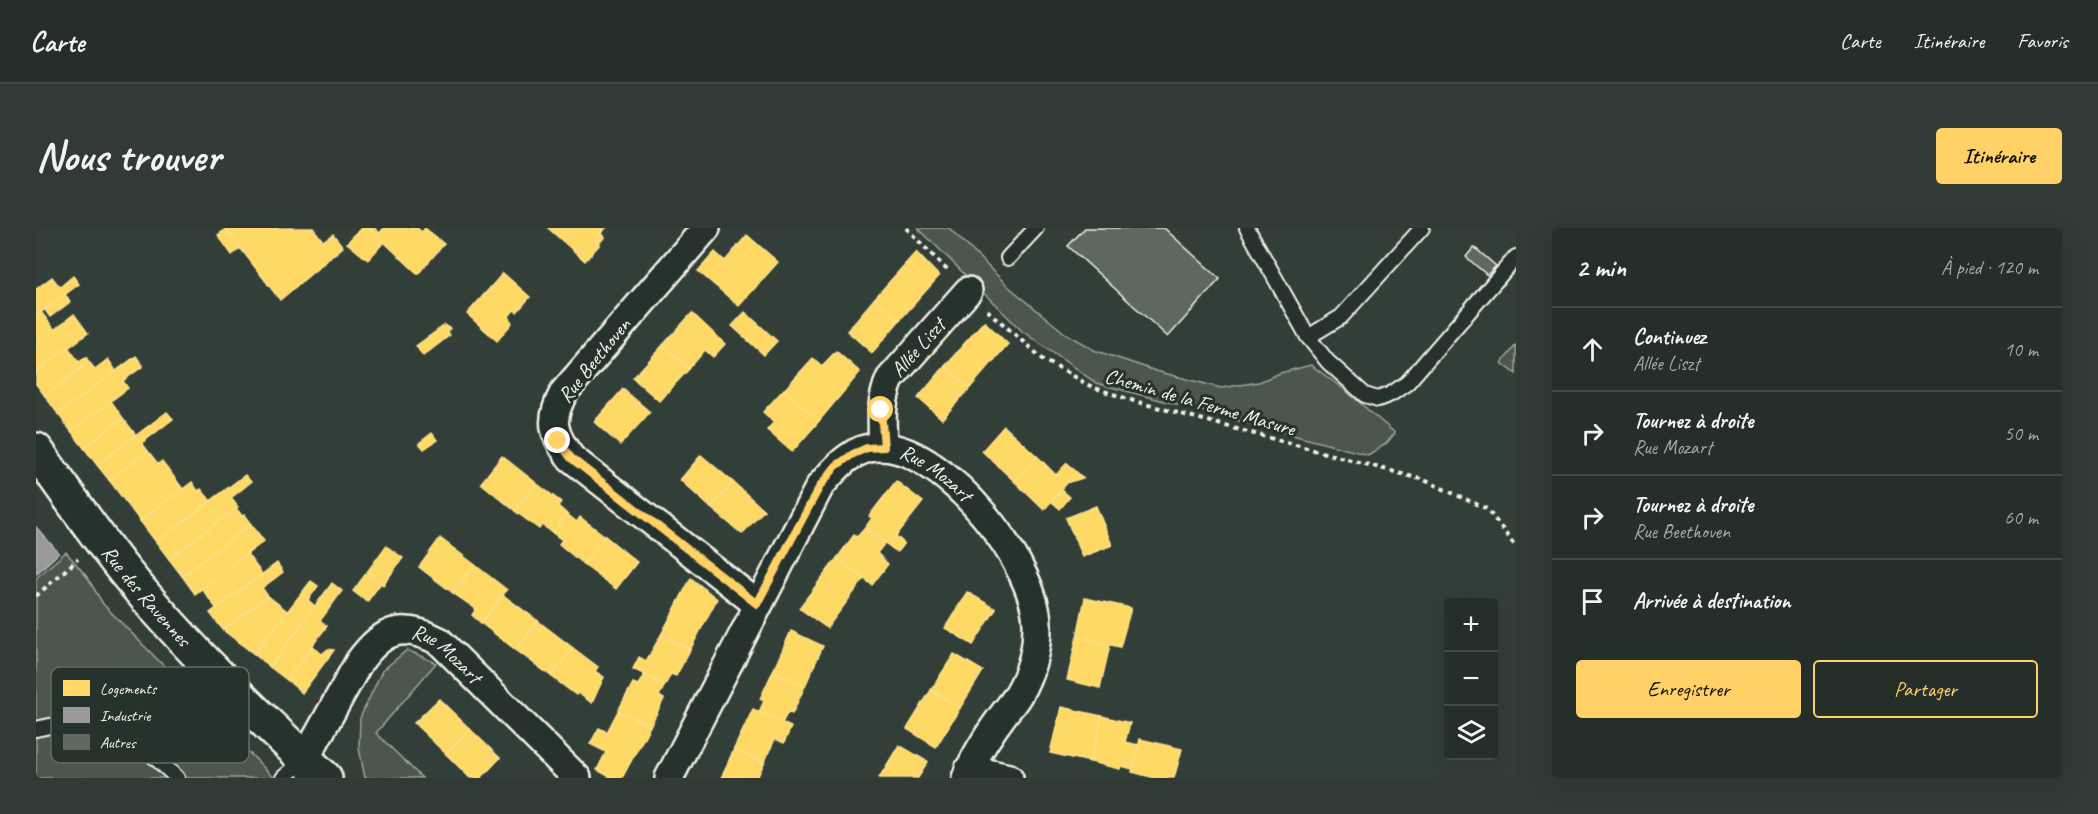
<!DOCTYPE html>
<html lang="fr">
<head>
<meta charset="utf-8">
<style>
  :root { --surface:#262e2a; --page:#323a36; --text:#f1f3f6; --muted:#a4a8a8; --line:#424a47; --accent:#ffd166 }
  body { margin:0; font-family:Caveat,sans-serif; background:var(--page); color:var(--text) }
  .controls { position:absolute; right:18px; bottom:18px; display:grid; overflow:hidden; border-radius:6px; box-shadow:0 6px 24px #0002 }
  .controls button { width:54px; height:54px; display:grid; place-items:center; padding:0; border:0; border-bottom:2px solid var(--line); background:var(--surface); color:var(--text); font:30px sans-serif }
  .stop { position:absolute; width:18px; height:18px; margin:-14px; border:4px solid #ffd166; border-radius:50%; background:#fff }
  .stop.end { background:#ffd166; border-color:#fff; box-shadow:0 2px 6px #0008 }
  .list { margin:0; padding:0; list-style:none }
  h2 { display:flex; justify-content:space-between; align-items:center; height:78px; margin:0; padding:0 24px; font-size:26px }
  h2 small { font-size:20px; font-weight:400; color:var(--muted) }
  .list li { display:grid; grid-template-columns:39px 1fr auto; gap:18px; align-items:center; box-sizing:border-box; height:84px; padding:0 24px; border-top:2px solid var(--line) }
  .list b { display:block; font-size:22px; white-space:nowrap }
  .list p { margin:0; font-size:20px; white-space:nowrap; color:var(--muted) }
  .list em { font-size:20px; font-style:normal; color:var(--muted) }
  .actions { display:flex; gap:12px; padding:18px 24px }
  .actions a { flex:1; padding:14px 0; border:2px solid var(--accent); border-radius:6px; text-align:center; font-size:21px; color:var(--accent) }
  .actions .main { background:var(--accent); color:#111 }
  .icon { flex:none; width:33px; height:33px; fill:none; stroke:currentColor; stroke-width:2; stroke-linecap:round; stroke-linejoin:round }
  .map { position:relative; flex:none; width:1480px; height:550px; overflow:hidden; border-radius:6px }
  header { display:flex; align-items:center; gap:36px; box-sizing:border-box; height:84px; padding:0 30px; background:var(--surface); border-bottom:2px solid var(--line) }
  header strong { font-size:28px }
  nav { display:flex; gap:33px; margin-inline-start:auto; font-size:21px }
  .intro { display:flex; align-items:center; justify-content:space-between; box-sizing:border-box; height:144px; padding:0 36px }
  h1 { margin:0; font-size:42px }
  .button { padding:15px 27px; border-radius:6px; background:var(--accent); color:#111; font-size:21px; font-weight:700 }
  main { display:flex; gap:36px; padding:0 36px }
  aside { flex:1; background:var(--surface); border-radius:6px; box-shadow:0 6px 24px #0002 }
  .map>svg:first-child { display:block }
</style>
</head>
<body>
<header>
<strong>Carte</strong>
<nav><a>Carte</a><a>Itinéraire</a><a>Favoris</a></nav>
</header>
<div class="intro"><h1>Nous trouver</h1><a class="button">Itinéraire</a></div>
<main>
<div class="map">
<svg width="1480" height="550" viewBox="0 0 1480 550">
  <rect width="100%" height="100%" fill="#323e38"/>
  <filter id="ink" filterUnits="userSpaceOnUse"><feTurbulence type="fractalNoise" baseFrequency=".0167" numOctaves="2"/><feDisplacementMap in="SourceGraphic" scale="12" xChannelSelector="R" yChannelSelector="G"/><feConvolveMatrix kernelMatrix="1 2 1 2 8 2 1 2 1" color-interpolation-filters="sRGB"/></filter>
  <g filter="url(#ink)">
    <!-- green -->
    <g fill="#4c564f" stroke="#a0a49c" stroke-width="1.5">
      <path d="M 882,0 L 913,0 L 973,59 L 1030,106 L 1058,122 L 1120,143 L 1185,160 L 1223,154 L 1244,145 L 1275,137 L 1310,163 L 1359,205 L 1350,216 L 1332,227 L 1060,155 L 986,103 Z"/>
      <path d="M 1480,117 L 1480,146 L 1466,135 Z"/>
      <path d="M 30,324 L 51,349 L 67,376 L 238,550 L 0,550 L 0,350 Z"/>
      <path d="M 371,422 L 400,435 L 340,505 L 386,550 L 329,550 L 323,520 L 324,490 L 346,443 Z"/>
    </g>
    <!-- homes -->
    <g fill="#ffd966" stroke="#fce08d" stroke-width="1.5">
      <path d="M 189,0 L 277,0 L 287,13 L 297,6 L 307,19 L 244,72 Z"/>
      <path d="M 325,0 L 332,0 L 341,8 L 348,0 L 381,0 L 386,4 L 389,0 L 408,16 L 382,46 L 348,14 L 332,32 L 311,15 Z"/>
      <path d="M 332,0 L 338,0 L 344,5 L 341,8 Z"/>
      <path d="M 512,0 L 570,0 L 559,12 L 564,16 L 549,33 Z"/>
      <path d="M 190,1 L 205,20 L 196,27 L 182,7 Z"/>
      <path d="M 565,6 L 569,9 L 563,15 L 559,12 Z"/>
      <path d="M 711,7 L 742,34 L 703,78 L 662,43 L 679,24 L 689,33 Z"/>
      <path d="M 880,24 L 903,48 L 863,93 L 838,71 Z"/>
      <path d="M 467,45 L 494,69 L 481,84 L 478,82 L 473,88 L 476,95 L 461,113 L 431,86 Z"/>
      <path d="M 37,48 L 43,56 L 0,88 L 0,61 L 16,49 L 24,59 Z"/>
      <path d="M 29,66 L 34,74 L 14,89 L 9,82 Z"/>
      <path d="M 838,71 L 863,93 L 836,125 L 811,103 Z"/>
      <path d="M 5,84 L 19,102 L 0,116 L 0,88 Z"/>
      <path d="M 709,84 L 741,113 L 728,127 L 696,98 Z"/>
      <path d="M 656,85 L 689,116 L 677,129 L 669,122 L 653,141 L 627,117 Z"/>
      <path d="M 38,86 L 52,105 L 0,144 L 0,116 Z"/>
      <path d="M 948,93 L 972,116 L 934,160 L 909,138 Z"/>
      <path d="M 409,97 L 414,101 L 411,103 L 414,107 L 387,128 L 380,118 Z"/>
      <path d="M 627,117 L 653,141 L 623,173 L 597,150 Z"/>
      <path d="M 32,119 L 43,134 L 50,129 L 53,134 L 9,168 L 0,156 L 0,144 Z"/>
      <path d="M 800,123 L 824,144 L 783,193 L 748,162 L 777,130 L 786,138 Z"/>
      <path d="M 100,128 L 107,138 L 87,153 L 92,160 L 35,203 L 22,186 Z"/>
      <path d="M 72,131 L 80,143 L 22,186 L 9,168 L 53,134 L 59,141 Z"/>
      <path d="M 909,138 L 934,160 L 906,191 L 882,170 Z"/>
      <path d="M 587,161 L 614,184 L 584,217 L 558,194 Z"/>
      <path d="M 748,161 L 783,193 L 756,224 L 731,202 L 738,194 L 727,184 Z"/>
      <path d="M 75,173 L 87,190 L 48,220 L 35,203 Z"/>
      <path d="M 131,184 L 137,191 L 106,215 L 112,223 L 73,252 L 61,237 Z"/>
      <path d="M 87,190 L 100,207 L 61,237 L 48,220 Z"/>
      <path d="M 968,198 L 1001,228 L 978,253 L 946,223 Z"/>
      <path d="M 396,205 L 401,212 L 388,221 L 383,215 Z"/>
      <path d="M 112,223 L 122,236 L 126,233 L 147,261 L 104,293 L 73,252 Z"/>
      <path d="M 665,227 L 697,254 L 675,280 L 644,252 Z"/>
      <path d="M 466,228 L 500,255 L 479,283 L 445,255 Z"/>
      <path d="M 1001,228 L 1020,247 L 1031,235 L 1047,250 L 1031,255 L 1008,282 L 978,253 Z"/>
      <path d="M 209,247 L 215,254 L 195,270 L 202,279 L 133,331 L 120,314 Z"/>
      <path d="M 860,253 L 887,274 L 860,308 L 868,315 L 861,324 L 829,300 L 836,290 L 833,288 Z"/>
      <path d="M 156,254 L 162,263 L 165,261 L 175,273 L 120,314 L 104,293 Z"/>
      <path d="M 697,254 L 728,282 L 706,306 L 675,280 Z"/>
      <path d="M 500,255 L 525,274 L 522,278 L 531,286 L 517,305 L 506,297 L 503,301 L 479,283 Z"/>
      <path d="M 1026,262 L 1034,269 L 1024,281 L 1016,274 Z"/>
      <path d="M 1060,278 L 1076,317 L 1046,329 L 1030,290 Z"/>
      <path d="M 200,280 L 206,288 L 208,287 L 215,296 L 146,348 L 133,331 Z"/>
      <path d="M 531,286 L 541,294 L 544,289 L 569,308 L 547,336 L 523,316 L 526,312 L 517,305 Z"/>
      <path d="M 215,296 L 228,313 L 159,366 L 146,348 Z"/>
      <path d="M 829,300 L 849,315 L 841,325 L 852,336 L 836,357 L 801,330 L 818,307 L 821,309 Z"/>
      <path d="M 569,308 L 601,334 L 580,361 L 547,336 Z"/>
      <path d="M 404,310 L 439,337 L 417,365 L 383,339 Z"/>
      <path d="M 350,318 L 367,330 L 347,357 L 331,344 Z"/>
      <path d="M 211,326 L 226,346 L 180,380 L 166,361 Z"/>
      <path d="M 801,330 L 828,351 L 791,400 L 763,380 Z"/>
      <path d="M 241,335 L 247,344 L 226,360 L 232,368 L 187,402 L 174,385 Z"/>
      <path d="M 439,337 L 471,362 L 445,395 L 436,387 L 440,381 L 417,365 Z"/>
      <path d="M 331,344 L 345,355 L 331,374 L 317,363 Z"/>
      <path d="M 655,350 L 681,371 L 654,422 L 625,407 Z"/>
      <path d="M 275,353 L 282,358 L 272,372 L 279,378 L 234,439 L 218,426 Z"/>
      <path d="M 296,355 L 306,363 L 284,393 L 291,398 L 251,452 L 234,439 Z"/>
      <path d="M 931,364 L 960,381 L 937,417 L 909,400 Z"/>
      <path d="M 467,367 L 502,393 L 480,422 L 445,395 Z"/>
      <path d="M 232,368 L 251,383 L 218,426 L 187,402 Z"/>
      <path d="M 1049,370 L 1095,380 L 1084,419 L 1041,409 Z"/>
      <path d="M 502,393 L 537,420 L 515,448 L 480,422 Z"/>
      <path d="M 755,403 L 787,418 L 769,458 L 737,443 Z"/>
      <path d="M 625,407 L 654,422 L 640,448 L 635,446 L 629,457 L 597,441 L 603,429 L 610,433 Z"/>
      <path d="M 1041,409 L 1074,417 L 1064,460 L 1031,452 Z"/>
      <path d="M 276,418 L 286,426 L 292,421 L 298,422 L 266,465 L 251,452 Z"/>
      <path d="M 537,420 L 562,439 L 559,443 L 568,449 L 556,475 L 542,465 L 540,467 L 515,448 Z"/>
      <path d="M 918,426 L 947,443 L 924,480 L 895,462 Z"/>
      <path d="M 737,443 L 769,458 L 756,486 L 752,484 L 746,495 L 723,484 L 728,473 L 724,471 Z"/>
      <path d="M 608,447 L 629,457 L 623,468 L 628,471 L 614,498 L 582,483 L 597,455 L 602,457 Z"/>
      <path d="M 895,462 L 924,480 L 900,519 L 871,501 Z"/>
      <path d="M 403,471 L 434,501 L 410,526 L 378,495 Z"/>
      <path d="M 1025,479 L 1066,488 L 1055,534 L 1014,525 Z"/>
      <path d="M 717,481 L 755,499 L 748,515 L 739,511 L 728,535 L 698,521 Z"/>
      <path d="M 582,483 L 614,498 L 586,550 L 576,550 L 561,542 L 570,524 L 554,516 L 563,500 L 571,504 Z"/>
      <path d="M 1066,488 L 1094,495 L 1089,514 L 1103,517 L 1097,541 L 1085,538 L 1084,541 L 1055,534 Z"/>
      <path d="M 434,501 L 464,530 L 445,550 L 434,550 L 410,526 Z"/>
      <path d="M 1104,511 L 1146,521 L 1138,550 L 1119,550 L 1096,544 Z"/>
      <path d="M 863,517 L 892,534 L 882,550 L 843,550 Z"/>
      <path d="M 698,521 L 728,535 L 721,550 L 685,550 Z"/>
    </g>
    <!-- industry -->
    <path fill="#999" stroke="#b4b3b1" stroke-width="1.5" d="M 0,299 L 23,325 L 0,346 Z"/>
    <!-- building -->
    <g fill="#5f6861" stroke="#f4f1e8" stroke-width="1.5">
      <path d="M 1049,0 L 1128,0 L 1184,51 L 1132,109 L 1032,18 Z"/>
      <path d="M 1438,19 L 1460,38 L 1451,47 L 1430,29 Z"/>
    </g>
    <g fill="none" stroke-linecap="round" stroke-linejoin="round">
      <!-- lane casing -->
      <g stroke="#f4f1e8" stroke-width="18">
        <g id="lane">
          <path d="M 1211,0 L 1272,109 L 1292,134 L 1329,167 L 1342,171 L 1355,166 L 1371,155 L 1480,29"/>
          <path d="M 972,30 L 1000,0"/>
          <path d="M 1272,109 L 1305,89 L 1386,0"/>
          <path d="M 0,501 C 29,494 59,491 87,504 C 100,510 129,539 141,550"/>
          <path d="M 247,550 L 269,531"/>
        </g>
      </g>
      <!-- street casing -->
      <g stroke="#f4f1e8" stroke-width="32">
        <g id="street">
          <path d="M 670,0 L 528,164 C 513,192 516,205 535,230 L 721,376"/>
          <path id="s1" d="M 847,219 C 846,195 844,174 854,151 L 932,63"/>
          <path id="s2" d="M 269,531 L 323,434 C 347,401 366,394 403,413 L 541,550"/>
          <path d="M 933,541 L 973,550"/>
          <path id="s3" d="M 633,550 L 784,258 C 801,238 819,217 847,219 C 910,222 1003,338 1001,400 C 1001,422 994,446 983,465 C 979,473 972,480 967,487 C 952,507 939,527 930,550"/>
        </g>
      </g>
      <!-- secondary casing -->
      <g stroke="#f4f1e8" stroke-width="38">
        <g id="secondary">
          <path id="s4" d="M 0,222 C 29,263 58,305 89,344 C 149,418 219,485 289,550"/>
        </g>
      </g>
      <!-- path -->
      <g stroke="#f4f1e8" stroke-width="4" stroke-dasharray="4.5 4.5" stroke-linecap="butt">
        <path d="M 870,0 L 914,45"/>
        <path d="M 951,82 L 1008,132 L 1056,159 L 1098,173 L 1388,252 L 1451,281 L 1480,319"/>
        <path d="M 0,368 L 42,331"/>
      </g>
      <!-- lane -->
      <use href="#lane" stroke="#26332d" stroke-width="14"/>
      <!-- street -->
      <use href="#street" stroke="#26332d" stroke-width="27"/>
      <!-- secondary -->
      <use href="#secondary" stroke="#26332d" stroke-width="33"/>
    </g>
  </g>
  <g fill="none" stroke-linecap="round" stroke-linejoin="round" filter="url(#ink)">
    <!-- route -->
    <path stroke="#ffd166" stroke-width="8" d="M 522,213 L 535,230 L 721,376 L 784,258 L 800,238 L 817,226 L 831,220 L 848,219 L 845,182"/>
  </g>
  <g text-anchor="middle" stroke-width="6" stroke-linejoin="round" paint-order="stroke">
    <!-- street labels -->
    <g font-size="21" fill="#f4f1e8" stroke="#26332d">
      <text dy="7" stroke="none"><textPath href="#s1" startOffset="111">Allée Liszt</textPath></text>
      <text transform="translate(558 132) rotate(-51)" y="7">Rue Beethoven</text>
      <text transform="translate(1164 174) rotate(16)" y="7">Chemin de la Ferme Masure</text>
      <text dy="7" stroke="none"><textPath href="#s3" startOffset="466">Rue Mozart</textPath></text>
      <text dy="7" stroke="none"><textPath href="#s4" startOffset="183">Rue des Ravennes</textPath></text>
      <text dy="7" stroke="none"><textPath href="#s2" startOffset="218">Rue Mozart</textPath></text>
    </g>
  </g>
  <!-- legend -->
  <rect x="15" y="439" width="198" height="96" rx="9" fill="#26332d" stroke="#646c65" stroke-width="1.5"/>
  <rect x="27" y="452" width="27" height="16" fill="#ffd966"/>
  <rect x="27" y="479" width="27" height="16" fill="#999"/>
  <rect x="27" y="506" width="27" height="16" fill="#5f6861"/>
  <g font-size="16" fill="#f4f1e8">
    <text x="64" y="466">Logements</text>
    <text x="64" y="493">Industrie</text>
    <text x="64" y="520">Autres</text>
  </g>
</svg>
<div class="controls">
<button>+</button>
<button>−</button>
<button><svg class="icon" aria-label="layers" viewBox="0 0 24 24"><path d="M12 4l9 5-9 5-9-5zM3 14l9 5 9-5"/></svg></button>
</div>
<div class="stop" style="left:845px;top:182px"></div>
<div class="stop end" style="left:522px;top:213px"></div>
</div>
<aside>
<h2>2 min<small>À pied · 120 m</small></h2>
<ul class="list">
<li><svg class="icon" aria-label="ahead" viewBox="0 0 24 24"><path d="M12 20V5M6 11l6-6 6 6"/></svg><div><b>Continuez</b><p>Allée Liszt</p></div><em>10 m</em></li>
<li><svg class="icon" aria-label="right" viewBox="0 0 24 24"><path d="M7 20v-9h11M14 6l5 5-5 5"/></svg><div><b>Tournez à droite</b><p>Rue Mozart</p></div><em>50 m</em></li>
<li><svg class="icon" aria-label="right" viewBox="0 0 24 24"><path d="M7 20v-9h11M14 6l5 5-5 5"/></svg><div><b>Tournez à droite</b><p>Rue Beethoven</p></div><em>60 m</em></li>
<li><svg class="icon" aria-label="arrive" viewBox="0 0 24 24"><path d="M6 21V4h12l-3 4 3 4H6"/></svg><div><b>Arrivée à destination</b></div></li>
</ul>
<div class="actions"><a class="main">Enregistrer</a><a>Partager</a></div>
</aside>
</main>
</body>
</html>
